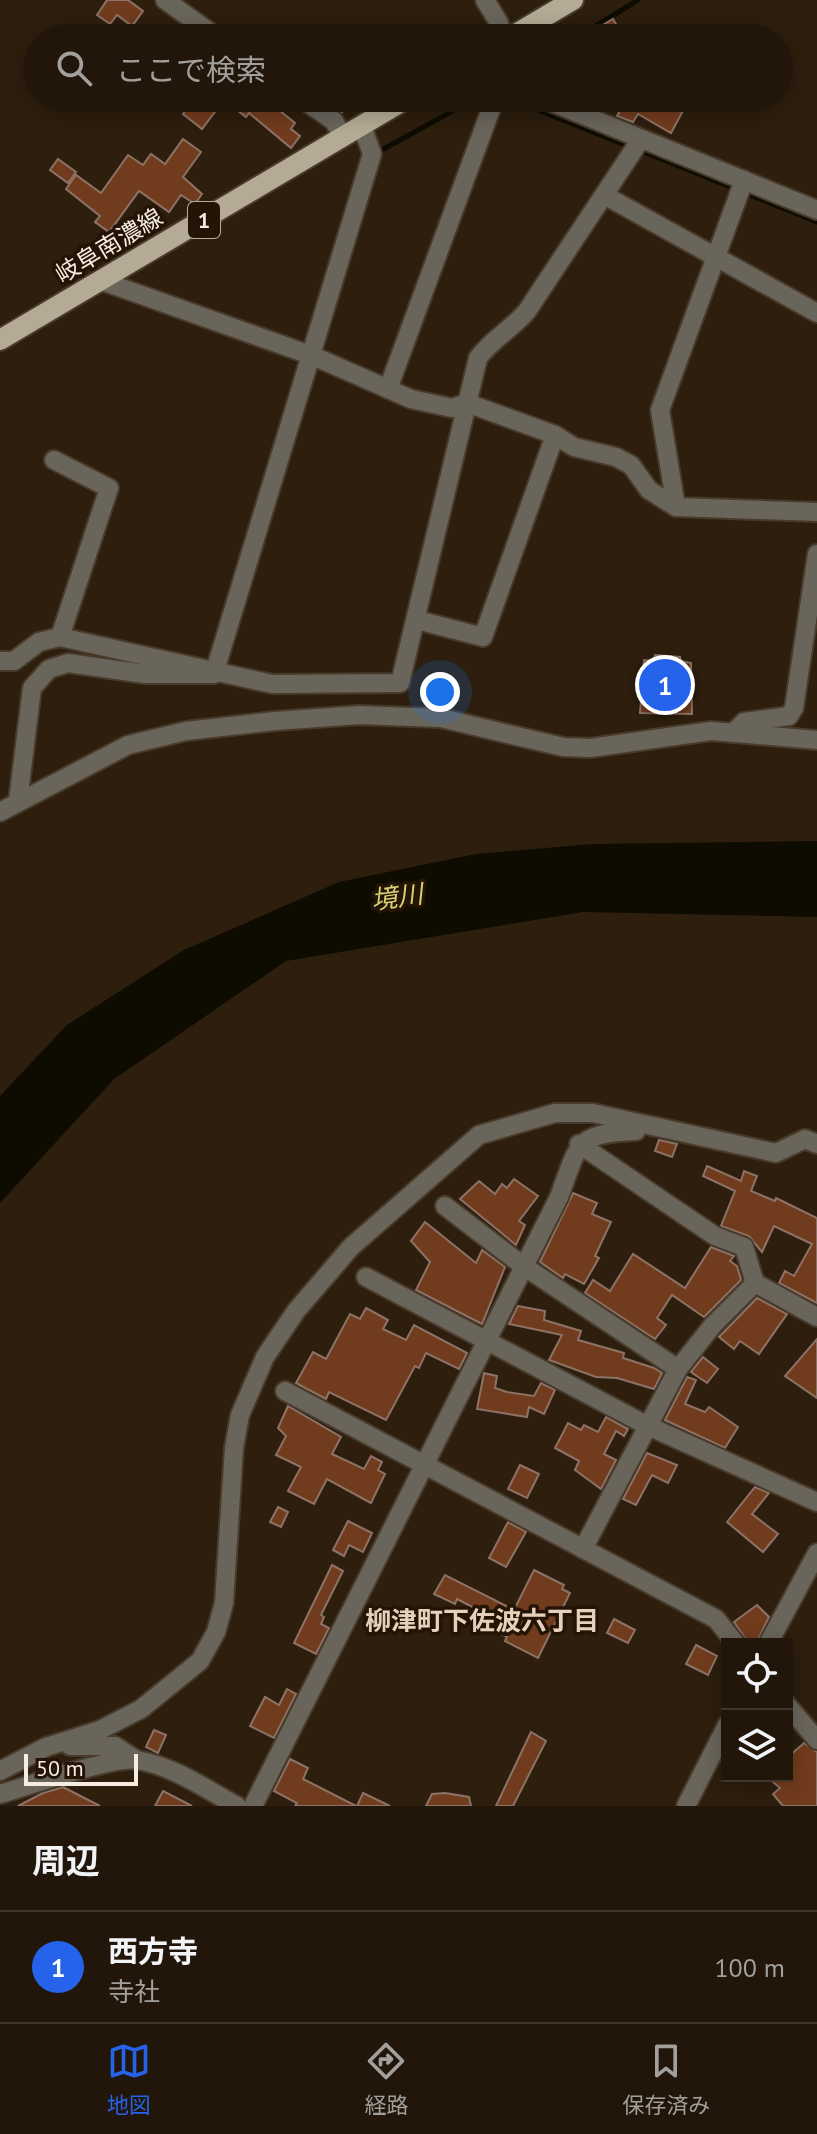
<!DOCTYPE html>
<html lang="ja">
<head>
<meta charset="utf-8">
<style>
  :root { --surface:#22160a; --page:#2a1f13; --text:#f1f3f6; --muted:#a29f9c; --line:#3f352b; --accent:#2563eb }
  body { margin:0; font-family:"PT Sans","Noto Sans JP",sans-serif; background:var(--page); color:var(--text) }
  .controls { position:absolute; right:24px; bottom:24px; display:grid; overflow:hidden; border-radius:0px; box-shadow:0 4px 20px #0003 }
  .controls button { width:72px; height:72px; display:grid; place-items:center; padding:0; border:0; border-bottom:2px solid var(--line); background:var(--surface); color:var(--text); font:40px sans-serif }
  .scale { position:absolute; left:24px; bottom:20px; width:114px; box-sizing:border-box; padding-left:8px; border:4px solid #f7ece1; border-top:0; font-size:22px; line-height:28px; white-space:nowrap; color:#f7ece1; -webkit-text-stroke:6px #231405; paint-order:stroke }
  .you { position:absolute; left:440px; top:692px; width:28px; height:28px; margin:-20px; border:6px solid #fff; border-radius:50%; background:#1a73e8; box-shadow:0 0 0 12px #1a73e833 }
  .badge { display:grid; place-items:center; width:52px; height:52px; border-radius:50%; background:var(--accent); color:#fff; font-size:26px; font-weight:700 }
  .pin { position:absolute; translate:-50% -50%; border:4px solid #fff; box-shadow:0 2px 8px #0006 }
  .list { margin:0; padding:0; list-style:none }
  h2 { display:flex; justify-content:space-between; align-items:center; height:104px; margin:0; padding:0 32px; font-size:34px }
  h2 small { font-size:26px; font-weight:400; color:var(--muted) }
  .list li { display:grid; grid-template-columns:52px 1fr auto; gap:24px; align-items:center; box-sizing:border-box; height:112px; padding:0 32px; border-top:2px solid var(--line) }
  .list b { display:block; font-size:30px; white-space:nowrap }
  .list p { margin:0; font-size:26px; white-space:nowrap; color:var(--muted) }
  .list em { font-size:26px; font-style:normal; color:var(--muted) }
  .icon { flex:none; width:44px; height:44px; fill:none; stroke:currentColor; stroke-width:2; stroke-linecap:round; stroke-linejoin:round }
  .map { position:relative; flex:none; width:817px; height:1806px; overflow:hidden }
  .search { position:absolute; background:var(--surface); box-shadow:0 4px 20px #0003; left:24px; right:24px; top:24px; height:88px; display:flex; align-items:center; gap:20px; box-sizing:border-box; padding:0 28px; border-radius:44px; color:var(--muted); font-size:30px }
  .sheet { height:216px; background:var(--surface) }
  nav { display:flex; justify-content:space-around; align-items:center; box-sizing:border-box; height:112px; border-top:2px solid var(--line); background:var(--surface); font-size:22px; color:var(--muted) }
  nav a { display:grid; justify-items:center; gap:4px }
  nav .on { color:var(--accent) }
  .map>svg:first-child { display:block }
</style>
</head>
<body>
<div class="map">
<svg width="817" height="1806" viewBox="0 0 817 1806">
  <rect width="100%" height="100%" fill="#2d1e0d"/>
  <!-- water -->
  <path fill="#0e0c00" d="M 817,841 L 817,917 L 583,912 L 286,961 L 114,1079 L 0,1203 L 0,1096 L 67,1025 L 184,950 L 339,882 L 476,854 L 593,844 Z"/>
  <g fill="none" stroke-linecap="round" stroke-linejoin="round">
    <!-- stream -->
    <g stroke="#0e0c00" stroke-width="5">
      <path d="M 576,38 L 638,0"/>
      <path d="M 508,98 L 630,147"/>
      <path d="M 382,150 L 476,98"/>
      <path d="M 639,150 L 817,222"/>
    </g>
  </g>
  <!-- building -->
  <g fill="#713b1d" stroke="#8d7367" stroke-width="2">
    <path d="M 107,0 L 128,0 L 143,11 L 132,26 L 117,15 L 110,24 L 97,15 Z"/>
    <path d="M 613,19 L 624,38 L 581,38 Z"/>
    <path d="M 194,98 L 264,98 L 295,123 L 291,129 L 300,136 L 291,148 L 249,113 L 246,117 L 224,100 L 202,129 L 183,114 Z"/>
    <path d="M 326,98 L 364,98 L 342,112 Z"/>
    <path d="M 627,98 L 635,98 L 651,107 L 654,101 L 667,108 L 672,100 L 685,107 L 671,133 L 638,114 L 633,122 L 617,116 Z"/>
    <path d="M 183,139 L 201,152 L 183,177 L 202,194 L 195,204 L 181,195 L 169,212 L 139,191 L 109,232 L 95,222 L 100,216 L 66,189 L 76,175 L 101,193 L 128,155 L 143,165 L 151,154 L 165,164 Z"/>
    <path d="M 58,159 L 76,172 L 68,183 L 50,170 Z"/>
    <path d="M 655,655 L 680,657 L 681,661 L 691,663 L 692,714 L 640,713 L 644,660 L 654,661 Z"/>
    <path d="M 659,1140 L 677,1144 L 672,1157 L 655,1151 Z"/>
    <path d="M 707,1166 L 741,1181 L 744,1171 L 757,1176 L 751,1191 L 775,1201 L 776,1198 L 817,1218 L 817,1303 L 779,1283 L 785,1271 L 794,1276 L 812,1244 L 774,1226 L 762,1252 L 749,1236 L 721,1226 L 735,1191 L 703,1176 Z"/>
    <path d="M 514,1179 L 538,1196 L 519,1221 L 525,1225 L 516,1245 L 460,1199 L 479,1181 L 495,1194 L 502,1184 L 507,1188 Z"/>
    <path d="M 573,1193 L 597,1203 L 592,1214 L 611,1222 L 595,1256 L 599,1258 L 584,1284 L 565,1274 L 563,1278 L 540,1262 Z"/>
    <path d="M 425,1222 L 476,1263 L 482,1250 L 505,1267 L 482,1324 L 416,1290 L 430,1262 L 411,1241 Z"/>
    <path d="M 711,1247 L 734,1256 L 730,1261 L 737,1266 L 741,1280 L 704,1317 L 672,1295 L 657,1318 L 666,1325 L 655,1339 L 585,1293 L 593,1280 L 610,1291 L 633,1254 L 685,1288 Z"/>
    <path d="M 757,1298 L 787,1314 L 759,1354 L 740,1341 L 734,1349 L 719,1337 Z"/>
    <path d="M 518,1306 L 545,1311 L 544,1320 L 581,1331 L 578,1340 L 624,1353 L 623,1358 L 654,1368 L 662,1373 L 654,1389 L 617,1378 L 596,1377 L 549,1360 L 562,1335 L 509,1324 Z"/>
    <path d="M 366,1308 L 388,1320 L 383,1329 L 406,1340 L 414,1325 L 467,1353 L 459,1369 L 426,1353 L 419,1368 L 415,1366 L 386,1420 L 329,1392 L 326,1399 L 296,1383 L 313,1352 L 326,1359 L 350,1314 L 360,1319 Z"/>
    <path d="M 817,1339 L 817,1398 L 785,1376 Z"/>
    <path d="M 703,1357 L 718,1369 L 707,1383 L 691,1372 Z"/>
    <path d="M 484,1373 L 497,1376 L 495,1388 L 507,1392 L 534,1396 L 541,1383 L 555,1390 L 544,1414 L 529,1407 L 527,1417 L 477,1409 Z"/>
    <path d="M 687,1377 L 696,1380 L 685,1404 L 705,1412 L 709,1407 L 738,1427 L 725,1448 L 665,1420 Z"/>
    <path d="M 288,1406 L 341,1437 L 332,1454 L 364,1469 L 371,1456 L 382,1462 L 378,1470 L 385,1474 L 371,1503 L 327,1479 L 314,1504 L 288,1491 L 301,1467 L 276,1455 L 286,1436 L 278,1428 Z"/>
    <path d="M 606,1417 L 628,1429 L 624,1436 L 616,1431 L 604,1454 L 616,1460 L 601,1489 L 575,1470 L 579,1461 L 555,1448 L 568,1423 L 581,1430 L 584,1425 L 598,1432 Z"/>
    <path d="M 647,1453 L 677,1465 L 668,1483 L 652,1475 L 636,1505 L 623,1499 Z"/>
    <path d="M 520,1465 L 539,1474 L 527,1498 L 508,1489 Z"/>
    <path d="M 755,1487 L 769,1493 L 752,1514 L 778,1534 L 763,1552 L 727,1522 Z"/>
    <path d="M 278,1507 L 288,1512 L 281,1527 L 270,1522 Z"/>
    <path d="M 348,1521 L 372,1533 L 363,1552 L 349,1545 L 344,1556 L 333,1550 Z"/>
    <path d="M 508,1522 L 526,1532 L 506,1567 L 489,1558 Z"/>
    <path d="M 332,1565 L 343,1571 L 321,1615 L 324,1617 L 321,1624 L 329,1628 L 316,1654 L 294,1643 Z"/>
    <path d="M 534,1570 L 564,1585 L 562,1589 L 570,1593 L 538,1658 L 505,1641 L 507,1637 L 501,1634 L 504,1628 L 486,1619 L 488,1615 L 457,1599 L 455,1604 L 434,1594 L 445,1575 L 514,1610 Z"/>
    <path d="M 757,1605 L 769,1617 L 756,1644 L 749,1644 L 734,1622 Z"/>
    <path d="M 614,1619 L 635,1630 L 628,1643 L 607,1633 Z"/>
    <path d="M 696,1645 L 717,1656 L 708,1675 L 686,1664 Z"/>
    <path d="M 287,1689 L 296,1694 L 274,1738 L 250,1726 L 265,1697 L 279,1705 Z"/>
    <path d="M 154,1730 L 166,1735 L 158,1753 L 146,1747 Z"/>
    <path d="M 531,1732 L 546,1741 L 513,1806 L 496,1806 Z"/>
    <path d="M 804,1743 L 817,1752 L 817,1806 L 783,1806 L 773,1794 L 780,1788 L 766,1776 L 787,1776 L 787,1758 Z"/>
    <path d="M 290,1759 L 308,1768 L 303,1779 L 356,1806 L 295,1806 L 297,1803 L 274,1791 Z"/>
    <path d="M 63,1787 L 100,1806 L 18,1806 L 43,1793 Z"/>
    <path d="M 163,1791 L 192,1806 L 155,1806 Z"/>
    <path d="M 363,1793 L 390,1806 L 357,1806 Z"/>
    <path d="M 445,1793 L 469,1797 L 471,1806 L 426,1806 L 432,1794 Z"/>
  </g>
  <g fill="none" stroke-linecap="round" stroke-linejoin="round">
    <!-- minor casing -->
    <g stroke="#493b2b" stroke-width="22">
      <g id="minor">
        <path d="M 165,0 L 218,38"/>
        <path d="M 485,0 L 499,23 L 502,38"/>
        <path d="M 301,98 L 334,121 L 343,137"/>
        <path d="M 541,98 L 817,210"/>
        <path d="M 604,195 L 817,313"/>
        <path d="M 102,281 L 313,356 L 411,399 L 452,408 L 467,403 L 555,435 L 574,447 L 616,457 L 631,465 L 649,490 L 676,507 L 817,512"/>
        <path d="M 388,389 L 495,98"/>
        <path d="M 54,460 L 109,488 L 60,637"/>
        <path d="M 676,507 L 660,410 L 744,180"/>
        <path d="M 417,620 L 483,637 L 555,435"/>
        <path d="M 0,661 L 14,661 L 39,642 L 60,637 L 272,684 L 400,683 L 478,358 C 492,339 512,329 527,311 L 641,139"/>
        <path d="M 733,733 L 744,722 L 789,716 L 794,708 L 817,554"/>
        <path d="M 18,801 L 32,688 L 49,669 L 68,663 L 145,674 L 214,674 L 372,154 L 362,126"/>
        <path d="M 0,812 L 128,745 L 186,731 L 275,721 L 359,715 L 441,718 L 563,747 L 590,748 L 711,731 L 817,740"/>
        <path d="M 579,1144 L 715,1236 L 744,1247 L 755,1283"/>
        <path d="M 445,1206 L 522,1265 L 678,1369"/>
        <path d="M 366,1277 L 648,1426 L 817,1502"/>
        <path d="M 285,1391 L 716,1619 L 736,1644"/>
        <path d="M 583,1549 L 678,1369 L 713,1325 L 755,1283 L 817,1317"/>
        <path d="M 768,1644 L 817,1553"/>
        <path d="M 787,1705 L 817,1740"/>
        <path d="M 70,1746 L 115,1746 L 135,1759"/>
        <path d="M 0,1771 L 46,1747 L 100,1730 L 141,1709 L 200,1661 L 216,1632 L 224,1603 L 234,1448 L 240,1415 L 265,1357 L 296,1311 L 351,1247 L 479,1135 L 555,1113 L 593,1113 L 776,1153 L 805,1139 L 817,1144"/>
        <path d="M 0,1794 C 28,1786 114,1756 137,1760 C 173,1766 206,1789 237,1806"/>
        <path d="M 253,1806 L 559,1197 C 579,1144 575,1133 636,1131"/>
        <path d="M 686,1806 L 727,1725"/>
      </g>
    </g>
    <!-- major casing -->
    <g stroke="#493b2b" stroke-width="24">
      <g id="major">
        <path d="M 509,38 L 573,0"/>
        <path d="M 0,340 L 408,98"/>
      </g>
    </g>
    <!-- minor -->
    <use href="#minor" stroke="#6a655b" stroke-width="18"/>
    <!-- major -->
    <use href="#major" stroke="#b4aa95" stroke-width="20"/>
  </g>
  <g text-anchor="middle" stroke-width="7" stroke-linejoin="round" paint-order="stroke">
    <!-- shield labels -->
    <rect fill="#231405" stroke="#b7ab9f" stroke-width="2" x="188" y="202" width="32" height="36" rx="6"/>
    <g font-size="22" font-weight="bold" fill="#f7ece1">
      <text x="204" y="228">1</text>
    </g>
    <!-- street labels -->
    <g font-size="24" fill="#f7ece1" stroke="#231405">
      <text transform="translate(109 246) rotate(-31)" y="8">岐阜南濃線</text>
    </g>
    <!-- water labels -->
    <g font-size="26" font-style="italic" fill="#d8d273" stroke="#231405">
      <text transform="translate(397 897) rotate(-8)" y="9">境川</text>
    </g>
    <!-- neighbourhood labels -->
    <g font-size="26" font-weight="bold" fill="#e5d0bb" stroke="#231405">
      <text x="482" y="1630">柳津町下佐波六丁目</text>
    </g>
  </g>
</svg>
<div class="controls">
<button><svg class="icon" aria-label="locate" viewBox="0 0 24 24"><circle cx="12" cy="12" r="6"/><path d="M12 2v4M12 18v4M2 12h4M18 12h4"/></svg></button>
<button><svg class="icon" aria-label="layers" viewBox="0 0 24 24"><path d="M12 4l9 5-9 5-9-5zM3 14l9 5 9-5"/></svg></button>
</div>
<div class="scale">50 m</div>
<div class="you"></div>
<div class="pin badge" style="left:665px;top:685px">1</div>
<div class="search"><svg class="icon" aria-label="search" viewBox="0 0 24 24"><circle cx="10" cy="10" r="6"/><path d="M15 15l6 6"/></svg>ここで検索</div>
</div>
<section class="sheet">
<h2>周辺<small></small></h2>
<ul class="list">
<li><span class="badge">1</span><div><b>西方寺</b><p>寺社</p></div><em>100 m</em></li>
</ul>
</section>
<nav>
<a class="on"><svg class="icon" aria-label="map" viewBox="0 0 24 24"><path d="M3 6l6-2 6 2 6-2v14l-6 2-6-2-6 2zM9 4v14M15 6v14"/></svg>地図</a>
<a><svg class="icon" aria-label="directions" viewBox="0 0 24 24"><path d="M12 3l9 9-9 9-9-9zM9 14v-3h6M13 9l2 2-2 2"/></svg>経路</a>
<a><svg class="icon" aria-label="saved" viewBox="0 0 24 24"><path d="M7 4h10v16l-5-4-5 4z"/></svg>保存済み</a>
</nav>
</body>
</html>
